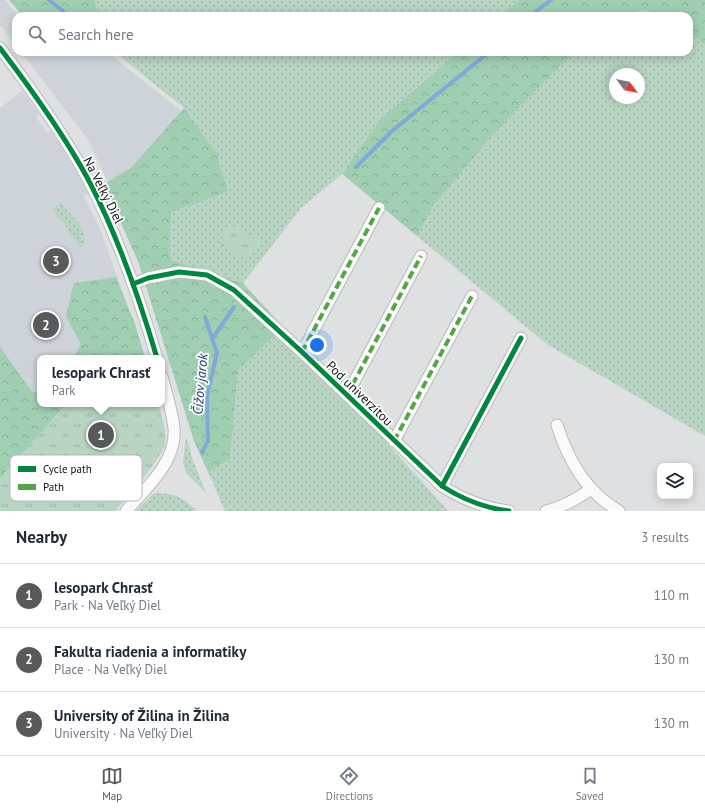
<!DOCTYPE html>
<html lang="en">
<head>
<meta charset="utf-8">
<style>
  :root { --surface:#fff; --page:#f2f2f3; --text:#1f2937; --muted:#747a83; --line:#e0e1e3; --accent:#57595a }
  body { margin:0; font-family:"PT Sans",sans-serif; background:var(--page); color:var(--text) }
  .controls { position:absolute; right:12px; bottom:12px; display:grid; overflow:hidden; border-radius:8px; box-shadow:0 2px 10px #0003 }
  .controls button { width:36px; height:36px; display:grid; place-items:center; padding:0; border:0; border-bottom:1px solid var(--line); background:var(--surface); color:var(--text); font:20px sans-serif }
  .compass { position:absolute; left:609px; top:68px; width:36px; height:36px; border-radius:50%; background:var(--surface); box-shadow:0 2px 10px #0003; rotate:122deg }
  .you { position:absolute; left:317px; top:345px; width:14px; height:14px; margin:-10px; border:3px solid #fff; border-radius:50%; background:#1a73e8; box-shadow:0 0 0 6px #1a73e833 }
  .badge { display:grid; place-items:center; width:26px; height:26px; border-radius:50%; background:var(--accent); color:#fff; font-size:13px; font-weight:700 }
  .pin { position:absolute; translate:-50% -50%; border:2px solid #fff; box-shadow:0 1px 4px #0006 }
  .popup { position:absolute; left:37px; top:355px; width:128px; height:52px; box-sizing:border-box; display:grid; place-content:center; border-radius:8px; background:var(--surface); filter:drop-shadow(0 1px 3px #0005); font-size:13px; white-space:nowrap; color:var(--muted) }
  .popup b { font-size:15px; color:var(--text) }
  .popup::after { content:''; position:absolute; left:50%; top:100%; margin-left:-8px; border:8px solid transparent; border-top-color:var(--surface) }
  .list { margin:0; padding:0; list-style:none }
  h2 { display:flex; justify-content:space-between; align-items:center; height:52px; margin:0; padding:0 16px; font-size:17px }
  h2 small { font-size:13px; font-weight:400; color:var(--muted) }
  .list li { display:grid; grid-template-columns:26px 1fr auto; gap:12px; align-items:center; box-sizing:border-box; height:64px; padding:0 16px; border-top:1px solid var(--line) }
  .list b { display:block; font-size:15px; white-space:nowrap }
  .list p { margin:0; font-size:13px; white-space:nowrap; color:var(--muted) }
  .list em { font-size:13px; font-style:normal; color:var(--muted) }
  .icon { flex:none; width:22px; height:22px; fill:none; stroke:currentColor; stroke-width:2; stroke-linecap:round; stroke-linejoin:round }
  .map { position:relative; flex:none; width:705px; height:511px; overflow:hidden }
  .search { position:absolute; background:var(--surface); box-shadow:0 2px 10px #0003; left:12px; right:12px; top:12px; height:44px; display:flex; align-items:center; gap:10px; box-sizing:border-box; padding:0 14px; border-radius:12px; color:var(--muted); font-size:15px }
  .sheet { height:244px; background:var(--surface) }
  nav { display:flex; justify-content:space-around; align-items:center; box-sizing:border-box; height:56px; border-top:1px solid var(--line); background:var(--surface); font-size:11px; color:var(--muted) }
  nav a { display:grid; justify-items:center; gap:2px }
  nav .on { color:var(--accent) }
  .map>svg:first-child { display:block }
</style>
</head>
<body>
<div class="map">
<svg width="705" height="511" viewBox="0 0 705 511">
  <defs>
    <pattern id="grass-dots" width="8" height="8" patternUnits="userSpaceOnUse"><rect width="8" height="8" fill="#b8d4c2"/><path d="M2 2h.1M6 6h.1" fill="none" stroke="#9db5a6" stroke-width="1.8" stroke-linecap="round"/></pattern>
    <pattern id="forest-crowns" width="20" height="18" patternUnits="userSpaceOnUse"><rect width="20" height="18" fill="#9fceb1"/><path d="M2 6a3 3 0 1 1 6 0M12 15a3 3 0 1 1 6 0" fill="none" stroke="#88b097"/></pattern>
    <pattern id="park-tufts" width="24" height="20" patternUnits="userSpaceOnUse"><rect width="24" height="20" fill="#b8d4c2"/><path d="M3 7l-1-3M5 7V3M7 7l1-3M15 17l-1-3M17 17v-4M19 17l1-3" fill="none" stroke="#9db5a6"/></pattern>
  </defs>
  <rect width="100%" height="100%" fill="#dee0e2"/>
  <!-- built -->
  <g fill="#cdd3d8">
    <path d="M 0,0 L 5,0 L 18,16 L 16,16 L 16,45 L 0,25 Z"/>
    <path d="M 21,52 L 107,52 L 185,114 L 137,161 L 134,165 L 110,186 L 87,138 Z"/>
    <path d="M 22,91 L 39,114 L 36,117 L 48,134 L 50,130 L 77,172 L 89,195 L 83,194 L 102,234 L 134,325 L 92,358 L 40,358 L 40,398 L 0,390 L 0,108 Z"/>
  </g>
  <!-- grass -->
  <g fill="url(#grass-dots)" fill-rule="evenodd">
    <path d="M 95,0 L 519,0 L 500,16 L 90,16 L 97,9 Z"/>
    <path d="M 648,10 L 659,16 L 621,16 L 623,14 Z"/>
    <path d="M 689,32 L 705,45 L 705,436 L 548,345 L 417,236 L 434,205 L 492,136 L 574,52 L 689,52 ZM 615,74 L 639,74 L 639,98 L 615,98 Z"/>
    <path d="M 115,52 L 458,52 L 380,119 L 342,174 L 301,208 L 243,283 L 170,260 L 171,212 L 228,192 L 217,154 L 184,108 Z"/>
    <path d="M 60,203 C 70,213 87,228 85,244 L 80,247 L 67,229 L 65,223 L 60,220 L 52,209 Z"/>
    <path d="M 283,327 L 448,511 L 225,511 L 208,472 L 230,458 L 238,370 Z"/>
    <path d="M 186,438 L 187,439 L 192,458 L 206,493 L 186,473 L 183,463 Z"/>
    <path d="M 160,493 C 176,494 187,499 196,511 L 136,511 L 153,494 Z"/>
  </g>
  <!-- forest -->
  <g fill="url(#forest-crowns)">
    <path d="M 9,0 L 95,0 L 97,9 L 90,16 L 23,16 Z"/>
    <path d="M 519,0 L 705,0 L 705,45 L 689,32 L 689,16 L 659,16 L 647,10 L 623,14 L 621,16 L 500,16 Z"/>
    <path d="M 458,52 L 574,52 L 492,136 L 434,205 L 417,236 L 342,174 L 380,119 Z"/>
    <path d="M 184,108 L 217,154 L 228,192 L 171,212 L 170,260 L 243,283 L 283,327 L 238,370 L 230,459 L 208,472 L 194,441 L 139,264 L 104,184 L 131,168 Z"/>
    <path d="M 116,277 L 135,324 L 145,358 L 74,358 L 81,344 L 66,316 L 74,283 Z"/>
    <path d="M 0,347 L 33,393 L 40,389 L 40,404 L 158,404 L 161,415 L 162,435 L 0,511 Z"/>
  </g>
  <!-- park -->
  <g fill="url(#park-tufts)">
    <path d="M 231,225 L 260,241 L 247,261 L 219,243 Z"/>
    <path d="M 66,404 L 158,404 C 161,416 167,430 165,444 C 163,456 125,500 115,511 L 0,511 L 0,478 Z"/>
  </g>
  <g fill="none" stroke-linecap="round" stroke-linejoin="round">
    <!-- stream -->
    <g stroke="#80a9d8" stroke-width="4">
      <path d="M 49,0 L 63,11"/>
      <path d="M 530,16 L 551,0"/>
      <path d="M 356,167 L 392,131 L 489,52"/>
      <path d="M 212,339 L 234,307"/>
      <path d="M 202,452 L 208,441 L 207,396 L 217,353 L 205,317"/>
    </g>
    <!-- street casing -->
    <g stroke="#b9bbbc" stroke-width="13">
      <g id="street">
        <path d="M 0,48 C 32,90 63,133 88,179 C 118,236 139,297 157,358"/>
        <path d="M 133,284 L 148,278 L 179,272 L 207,275 L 234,290 L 302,352 L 442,486 C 462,499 485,508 509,511"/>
        <path d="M 302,352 L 379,208"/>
        <path d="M 347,395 L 421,256"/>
        <path d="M 557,425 C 568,460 587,493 619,511"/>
        <path d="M 394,441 L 472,296"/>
        <path d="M 442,486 L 521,338"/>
        <path d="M 126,511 C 146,488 177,462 174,428 C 172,411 167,394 162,377"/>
        <path d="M 546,511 C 563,507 577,499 591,489"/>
      </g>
    </g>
    <!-- street -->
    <use href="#street" stroke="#fafafb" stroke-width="11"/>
    <!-- quiet -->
    <g stroke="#51a842" stroke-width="4" stroke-dasharray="8 4" stroke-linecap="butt">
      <path d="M 302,352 L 379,208"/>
      <path d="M 347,395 L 421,256"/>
      <path d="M 394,441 L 472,296"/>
    </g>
    <!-- cycleway casing -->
    <g stroke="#fff" stroke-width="8">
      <g id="cycleway">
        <path d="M 0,48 C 32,90 63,133 88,179 C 118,236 139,297 157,358"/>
        <path d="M 133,284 L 148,278 L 179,272 L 207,275 L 234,290 L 302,352 L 442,486 C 462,499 485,508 509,511"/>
        <path d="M 442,486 L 521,338"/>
      </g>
    </g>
    <!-- cycleway -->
    <use href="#cycleway" stroke="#00873e" stroke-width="5"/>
  </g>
  <g text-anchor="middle" stroke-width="3.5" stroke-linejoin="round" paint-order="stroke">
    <!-- street labels -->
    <g font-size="13" fill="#0f1011" stroke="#fff">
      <text transform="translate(104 190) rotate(63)" y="5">Na Veľký Diel</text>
      <text transform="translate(360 393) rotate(44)" y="5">Pod univerzitou</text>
    </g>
    <!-- water labels -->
    <g font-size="14" font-style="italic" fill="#173f6b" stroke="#fff">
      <text transform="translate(200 384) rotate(-85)" y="5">Čížov jarok</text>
    </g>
  </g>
  <!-- legend -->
  <rect x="10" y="455" width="132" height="46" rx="6" fill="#fff" stroke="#b7b7b8" stroke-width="1"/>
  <rect x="18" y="466" width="18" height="6" fill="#00873e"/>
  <rect x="18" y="484" width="18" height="6" fill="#51a842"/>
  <g font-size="11" fill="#0f1011">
    <text x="43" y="473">Cycle path</text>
    <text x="43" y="491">Path</text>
  </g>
</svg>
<div class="controls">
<button><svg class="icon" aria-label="layers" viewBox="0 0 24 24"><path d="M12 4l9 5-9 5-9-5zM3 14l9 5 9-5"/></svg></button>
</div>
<svg class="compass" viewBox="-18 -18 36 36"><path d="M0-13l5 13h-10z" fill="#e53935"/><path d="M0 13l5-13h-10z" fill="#747a83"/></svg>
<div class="you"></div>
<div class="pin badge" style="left:101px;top:435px">1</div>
<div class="popup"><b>lesopark Chrasť</b>Park</div>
<div class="pin badge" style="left:46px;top:325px">2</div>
<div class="pin badge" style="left:56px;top:261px">3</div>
<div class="search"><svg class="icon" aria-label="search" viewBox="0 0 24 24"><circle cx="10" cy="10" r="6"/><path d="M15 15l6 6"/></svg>Search here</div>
</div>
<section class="sheet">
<h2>Nearby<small>3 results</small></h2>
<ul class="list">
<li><span class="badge">1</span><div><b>lesopark Chrasť</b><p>Park · Na Veľký Diel</p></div><em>110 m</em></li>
<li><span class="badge">2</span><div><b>Fakulta riadenia a informatiky</b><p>Place · Na Veľký Diel</p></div><em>130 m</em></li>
<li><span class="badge">3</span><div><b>University of Žilina in Žilina</b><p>University · Na Veľký Diel</p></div><em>130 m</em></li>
</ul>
</section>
<nav>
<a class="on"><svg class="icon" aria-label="map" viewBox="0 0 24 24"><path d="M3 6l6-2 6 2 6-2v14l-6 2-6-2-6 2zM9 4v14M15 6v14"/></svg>Map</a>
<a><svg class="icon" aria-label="directions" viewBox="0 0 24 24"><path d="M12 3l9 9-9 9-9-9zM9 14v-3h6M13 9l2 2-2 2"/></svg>Directions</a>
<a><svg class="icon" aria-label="saved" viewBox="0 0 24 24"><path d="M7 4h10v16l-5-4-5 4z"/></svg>Saved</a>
</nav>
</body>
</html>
